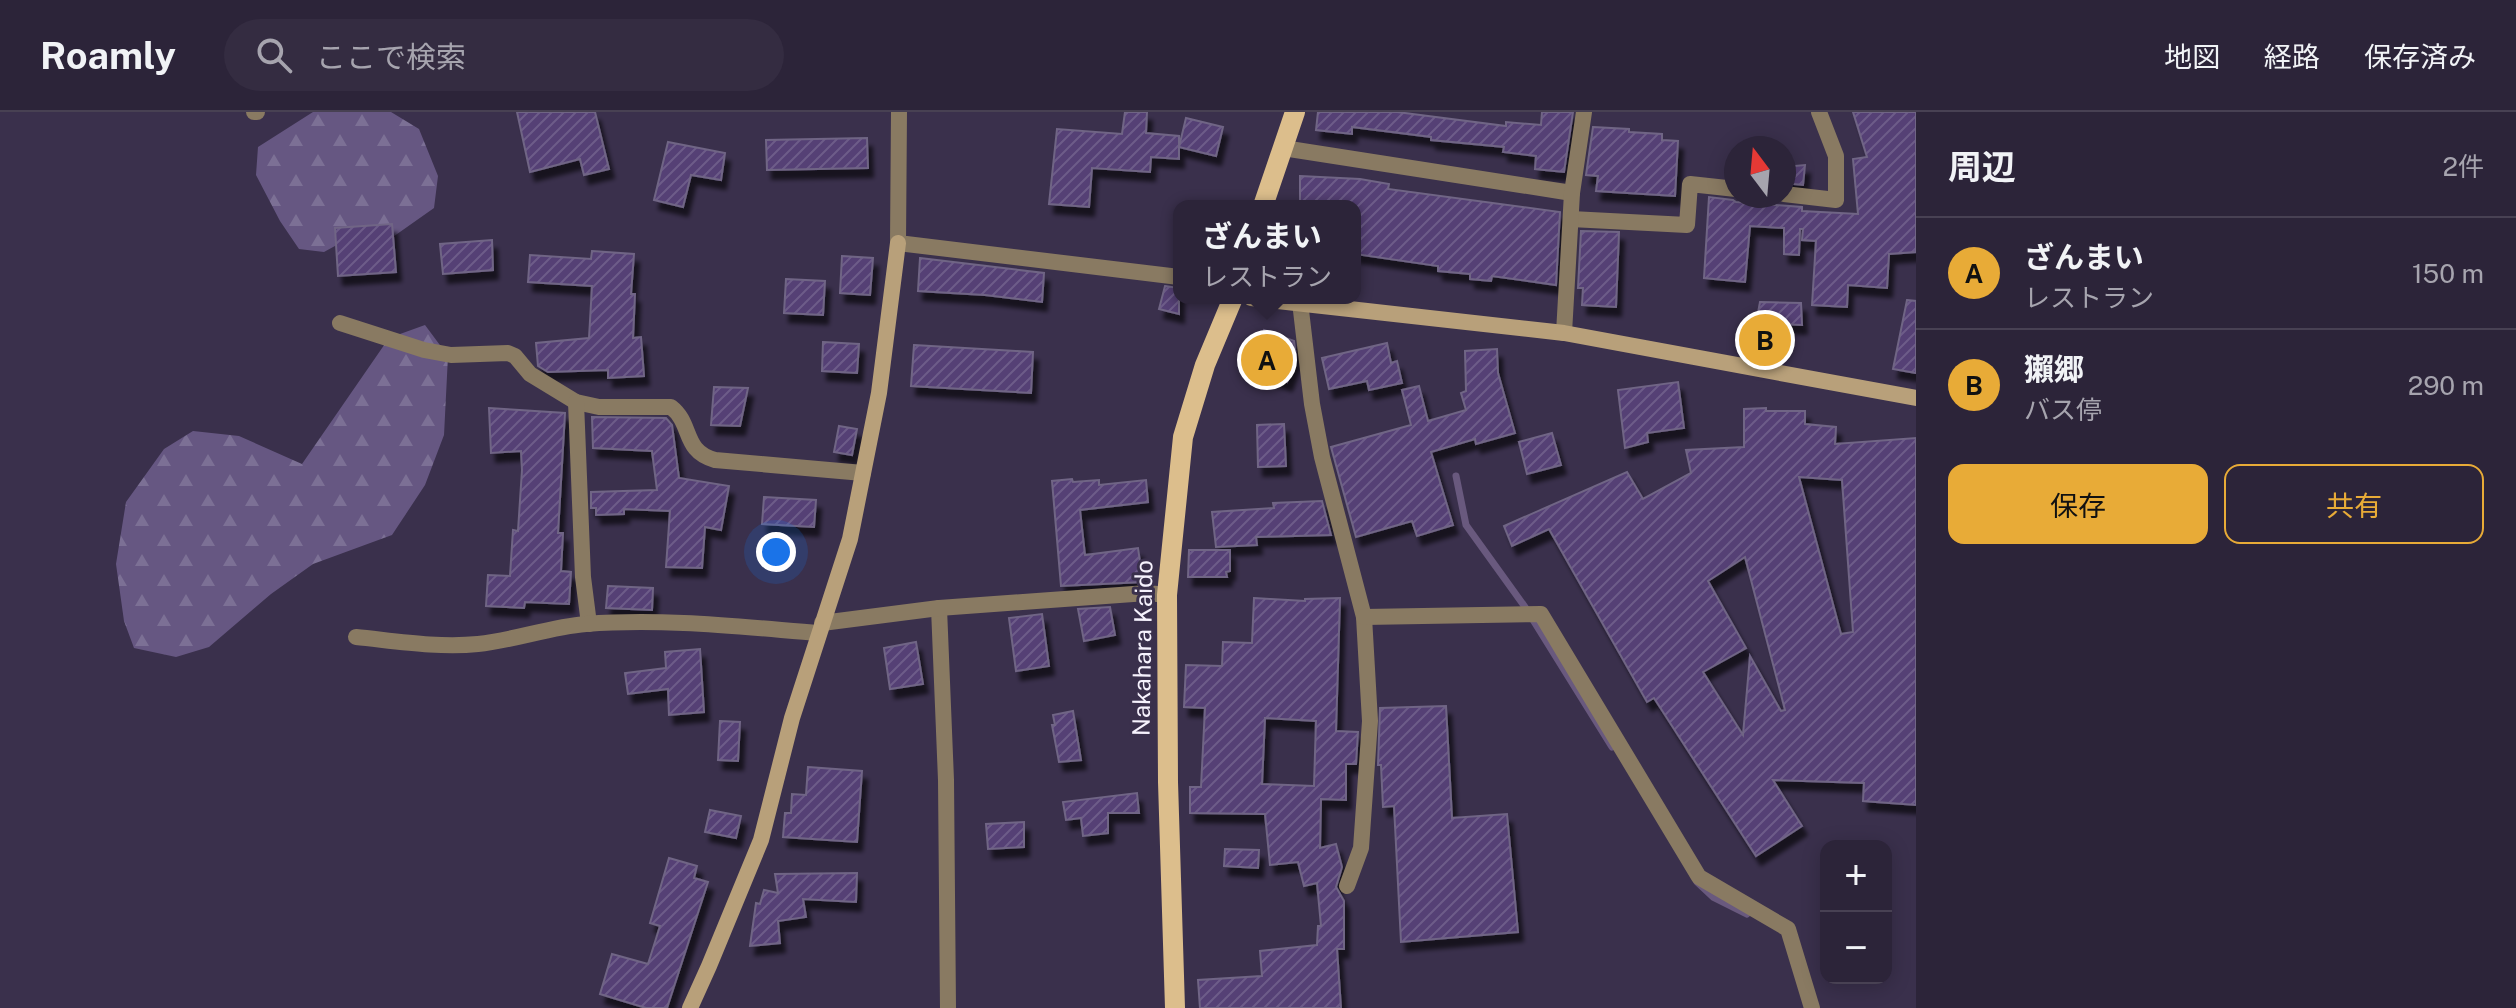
<!DOCTYPE html>
<html lang="ja">
<head>
<meta charset="utf-8">
<style>
  :root { --surface:#2c2439; --page:#342c41; --text:#f1f3f6; --muted:#a6a4ae; --line:#484153; --accent:#e8ab37 }
  body { margin:0; font-family:"Public Sans","Noto Sans JP",sans-serif; background:var(--page); color:var(--text) }
  .controls { position:absolute; right:24px; bottom:24px; display:grid; overflow:hidden; border-radius:16px; box-shadow:0 4px 20px #0003 }
  .controls button { width:72px; height:72px; display:grid; place-items:center; padding:0; border:0; border-bottom:2px solid var(--line); background:var(--surface); color:var(--text); font:40px sans-serif }
  .compass { position:absolute; left:1724px; top:24px; width:72px; height:72px; border-radius:50%; background:var(--surface); box-shadow:0 4px 20px #0003; rotate:344deg }
  .you { position:absolute; left:776px; top:440px; width:28px; height:28px; margin:-20px; border:6px solid #fff; border-radius:50%; background:#1a73e8; box-shadow:0 0 0 12px #1a73e833 }
  .badge { display:grid; place-items:center; width:52px; height:52px; border-radius:50%; background:var(--accent); color:#111; font-size:26px; font-weight:700 }
  .pin { position:absolute; translate:-50% -50%; border:4px solid #fff; box-shadow:0 2px 8px #0006 }
  .popup { position:absolute; left:1173px; top:88px; width:188px; height:104px; box-sizing:border-box; display:grid; place-content:center; border-radius:16px; background:var(--surface); filter:drop-shadow(0 2px 6px #0005); font-size:26px; white-space:nowrap; color:var(--muted) }
  .popup b { font-size:30px; color:var(--text) }
  .popup::after { content:''; position:absolute; left:50%; top:100%; margin-left:-16px; border:16px solid transparent; border-top-color:var(--surface) }
  .list { margin:0; padding:0; list-style:none }
  h2 { display:flex; justify-content:space-between; align-items:center; height:104px; margin:0; padding:0 32px; font-size:34px }
  h2 small { font-size:26px; font-weight:400; color:var(--muted) }
  .list li { display:grid; grid-template-columns:52px 1fr auto; gap:24px; align-items:center; box-sizing:border-box; height:112px; padding:0 32px; border-top:2px solid var(--line) }
  .list b { display:block; font-size:30px; white-space:nowrap }
  .list p { margin:0; font-size:26px; white-space:nowrap; color:var(--muted) }
  .list em { font-size:26px; font-style:normal; color:var(--muted) }
  .actions { display:flex; gap:16px; padding:24px 32px }
  .actions a { flex:1; padding:18px 0; border:2px solid var(--accent); border-radius:16px; text-align:center; font-size:28px; color:var(--accent) }
  .actions .main { background:var(--accent); color:#111 }
  .icon { flex:none; width:44px; height:44px; fill:none; stroke:currentColor; stroke-width:2; stroke-linecap:round; stroke-linejoin:round }
  .map { position:relative; flex:none; width:1916px; height:896px; overflow:hidden }
  header { display:flex; align-items:center; gap:48px; box-sizing:border-box; height:112px; padding:0 40px; background:var(--surface); border-bottom:2px solid var(--line) }
  header strong { font-size:38px }
  nav { display:flex; gap:44px; margin-inline-start:auto; font-size:28px }
  .search { width:560px; height:72px; background:var(--page); display:flex; align-items:center; gap:20px; box-sizing:border-box; padding:0 28px; border-radius:44px; color:var(--muted); font-size:30px }
  main { display:flex }
  aside { flex:1; background:var(--surface) }
  .map>svg:first-child { display:block }
</style>
</head>
<body>
<header>
<strong>Roamly</strong>
<div class="search"><svg class="icon" aria-label="search" viewBox="0 0 24 24"><circle cx="10" cy="10" r="6"/><path d="M15 15l6 6"/></svg>ここで検索</div>
<nav><a>地図</a><a>経路</a><a>保存済み</a></nav>
</header>
<main>
<div class="map">
<svg width="1916" height="896" viewBox="0 0 1916 896">
  <defs>
    <pattern id="forest-firs" width="22" height="20" patternUnits="userSpaceOnUse" patternTransform="scale(2)"><rect width="22" height="20" fill="#665782"/><path d="M5 1l3.5 6h-7zM16 11l3.5 6h-7z" fill="#7c7095"/></pattern>
    <pattern id="building-hatch" width="6" height="6" patternUnits="userSpaceOnUse" patternTransform="scale(2)"><rect width="6" height="6" fill="#544074"/><path d="M-1 1l2-2M0 6l6-6M5 7l2-2" fill="none" stroke="#6d5c89"/></pattern>
    <filter id="shadow"><feDropShadow dx="5" dy="9" stdDeviation="2" flood-color="#0009"/></filter>
  </defs>
  <rect width="100%" height="100%" fill="#3a304c"/>
  <!-- forest -->
  <g fill="url(#forest-firs)">
    <path d="M 313,0 L 391,0 L 419,17 L 438,64 L 434,96 L 390,127 L 353,124 L 324,140 L 299,137 L 280,109 L 256,63 L 258,35 Z"/>
    <path d="M 425,213 L 448,244 L 444,323 L 425,373 L 392,423 L 313,452 L 271,482 L 209,535 L 176,545 L 134,536 L 124,509 L 116,452 L 126,390 L 164,337 L 193,319 L 239,324 L 302,352 L 389,226 Z"/>
  </g>
  <g fill="none" stroke-linecap="round" stroke-linejoin="round">
    <!-- stream -->
    <g stroke="#69597e" stroke-width="7">
      <path d="M 1456,364 L 1466,413 L 1525,495 L 1612,635"/>
      <path d="M 1697,770 L 1713,785 L 1747,802"/>
    </g>
  </g>
  <!-- building -->
  <g fill="url(#building-hatch)" stroke="#706585" stroke-width="2" fill-rule="evenodd" filter="url(#shadow)">
    <path d="M 517,0 L 595,0 L 609,57 L 584,63 L 580,47 L 530,60 Z"/>
    <path d="M 1125,0 L 1147,0 L 1146,21 L 1179,24 L 1179,47 L 1151,45 L 1150,60 L 1092,56 L 1089,95 L 1049,92 L 1057,17 L 1122,22 Z"/>
    <path d="M 1318,0 L 1397,0 L 1506,14 L 1506,10 L 1541,13 L 1542,0 L 1573,0 L 1564,60 L 1535,57 L 1536,44 L 1503,40 L 1504,35 L 1431,28 L 1431,25 L 1352,15 L 1352,22 L 1316,18 Z"/>
    <path d="M 1853,0 L 1916,0 L 1916,140 L 1889,142 L 1887,176 L 1848,173 L 1847,195 L 1812,193 L 1816,129 L 1802,128 L 1803,117 L 1800,117 L 1799,143 L 1784,142 L 1784,116 L 1750,114 L 1745,170 L 1704,166 L 1709,85 L 1733,88 L 1736,90 L 1802,95 L 1802,99 L 1858,102 L 1853,47 L 1867,45 Z"/>
    <path d="M 1186,6 L 1223,15 L 1216,44 L 1179,35 Z"/>
    <path d="M 1593,15 L 1629,17 L 1629,20 L 1662,22 L 1662,28 L 1678,29 L 1675,84 L 1596,79 L 1598,64 L 1586,63 Z"/>
    <path d="M 867,26 L 868,56 L 767,58 L 766,28 Z"/>
    <path d="M 668,30 L 725,41 L 721,68 L 691,63 L 683,95 L 654,88 Z"/>
    <path d="M 1805,53 L 1803,73 L 1784,71 L 1784,55 Z"/>
    <path d="M 1300,64 L 1360,67 L 1389,72 L 1388,77 L 1560,100 L 1556,173 L 1492,164 L 1491,169 L 1470,167 L 1470,162 L 1438,159 L 1438,154 L 1355,142 L 1355,94 L 1300,94 Z"/>
    <path d="M 392,112 L 396,160 L 338,164 L 335,116 Z"/>
    <path d="M 1581,119 L 1619,120 L 1616,195 L 1582,193 L 1583,176 L 1578,176 Z"/>
    <path d="M 492,128 L 493,158 L 443,162 L 440,132 Z"/>
    <path d="M 592,139 L 634,142 L 631,182 L 635,182 L 633,226 L 641,225 L 644,264 L 608,266 L 608,258 L 548,260 L 538,254 L 536,231 L 589,226 L 592,174 L 528,170 L 530,143 L 591,147 Z"/>
    <path d="M 842,144 L 873,146 L 870,183 L 840,181 Z"/>
    <path d="M 920,146 L 1044,161 L 1042,190 L 985,183 L 918,179 Z"/>
    <path d="M 786,167 L 825,169 L 823,203 L 784,201 Z"/>
    <path d="M 1165,174 L 1179,176 L 1179,202 L 1159,197 Z"/>
    <path d="M 1907,188 L 1916,189 L 1916,261 L 1893,257 Z"/>
    <path d="M 1760,190 L 1801,191 L 1802,213 L 1756,211 Z"/>
    <path d="M 1264,218 L 1294,229 L 1296,246 L 1287,270 L 1250,257 Z"/>
    <path d="M 823,230 L 859,232 L 857,261 L 822,259 Z"/>
    <path d="M 1387,231 L 1391,251 L 1397,249 L 1402,271 L 1369,278 L 1367,269 L 1329,277 L 1322,246 Z"/>
    <path d="M 914,233 L 1033,240 L 1031,281 L 911,274 Z"/>
    <path d="M 1497,237 L 1498,261 L 1515,321 L 1476,332 L 1475,327 L 1431,340 L 1453,413 L 1417,424 L 1412,409 L 1356,425 L 1331,335 L 1411,313 L 1402,278 L 1419,274 L 1428,309 L 1466,298 L 1461,281 L 1466,279 L 1465,239 Z"/>
    <path d="M 1678,270 L 1684,316 L 1647,321 L 1648,330 L 1625,336 L 1618,278 Z"/>
    <path d="M 714,275 L 748,276 L 740,314 L 711,313 Z"/>
    <path d="M 489,296 L 565,301 L 558,421 L 563,421 L 561,459 L 571,460 L 569,492 L 525,490 L 524,496 L 486,494 L 488,463 L 510,464 L 513,418 L 518,419 L 522,358 L 521,339 L 491,341 Z"/>
    <path d="M 1766,296 L 1766,299 L 1805,299 L 1805,312 L 1836,315 L 1835,332 L 1916,326 L 1916,693 L 1863,689 L 1864,671 L 1773,668 L 1802,714 L 1756,744 L 1654,586 L 1647,590 L 1549,417 L 1512,434 L 1504,414 L 1627,360 L 1643,387 L 1691,361 L 1686,338 L 1744,335 L 1744,297 ZM 1799,365 L 1842,368 L 1853,520 L 1841,522 ZM 1745,445 L 1785,598 L 1781,599 L 1750,544 L 1743,623 L 1703,560 L 1746,536 L 1708,469 Z"/>
    <path d="M 592,305 L 666,306 L 672,313 L 679,366 L 729,374 L 721,418 L 705,415 L 702,456 L 666,455 L 670,399 L 624,397 L 624,402 L 596,403 L 596,396 L 591,396 L 591,380 L 657,378 L 652,339 L 593,336 Z"/>
    <path d="M 1284,312 L 1286,354 L 1258,355 L 1257,313 Z"/>
    <path d="M 839,314 L 857,317 L 852,343 L 834,340 Z"/>
    <path d="M 1552,321 L 1561,353 L 1527,362 L 1519,330 Z"/>
    <path d="M 1072,367 L 1073,370 L 1099,368 L 1099,373 L 1146,368 L 1148,390 L 1080,398 L 1085,443 L 1138,436 L 1143,470 L 1061,474 L 1052,369 Z"/>
    <path d="M 764,385 L 816,388 L 814,415 L 762,412 Z"/>
    <path d="M 1322,389 L 1331,423 L 1256,425 L 1257,433 L 1216,435 L 1212,400 L 1274,396 L 1273,391 Z"/>
    <path d="M 1189,438 L 1230,438 L 1230,459 L 1226,460 L 1227,465 L 1188,465 Z"/>
    <path d="M 608,474 L 653,476 L 652,498 L 606,496 Z"/>
    <path d="M 1254,486 L 1305,489 L 1305,487 L 1340,486 L 1336,619 L 1358,620 L 1356,652 L 1346,652 L 1346,688 L 1321,687 L 1320,736 L 1336,732 L 1342,755 L 1336,775 L 1344,789 L 1344,837 L 1337,837 L 1341,896 L 1200,896 L 1198,868 L 1262,864 L 1260,839 L 1317,833 L 1318,814 L 1321,814 L 1317,771 L 1304,774 L 1298,750 L 1270,753 L 1265,702 L 1190,701 L 1190,675 L 1201,675 L 1205,596 L 1184,595 L 1186,553 L 1222,554 L 1223,530 L 1252,531 ZM 1265,606 L 1316,609 L 1314,674 L 1262,672 Z"/>
    <path d="M 1110,495 L 1115,523 L 1084,529 L 1078,497 Z"/>
    <path d="M 1042,502 L 1049,554 L 1016,559 L 1009,506 Z"/>
    <path d="M 916,530 L 923,572 L 890,577 L 884,536 Z"/>
    <path d="M 700,537 L 704,600 L 669,603 L 668,577 L 628,582 L 625,561 L 666,556 L 665,540 Z"/>
    <path d="M 1446,594 L 1452,706 L 1507,702 L 1518,820 L 1401,830 L 1394,694 L 1383,695 L 1381,653 L 1378,653 L 1380,596 Z"/>
    <path d="M 1073,599 L 1081,648 L 1059,650 L 1052,613 L 1055,613 L 1053,603 Z"/>
    <path d="M 720,609 L 740,610 L 738,649 L 718,648 Z"/>
    <path d="M 808,655 L 862,659 L 857,730 L 783,725 L 785,701 L 791,701 L 792,682 L 806,683 Z"/>
    <path d="M 1137,681 L 1139,701 L 1108,701 L 1108,721 L 1083,724 L 1081,706 L 1066,708 L 1063,690 Z"/>
    <path d="M 710,698 L 741,704 L 736,726 L 705,720 Z"/>
    <path d="M 1024,710 L 1024,735 L 988,737 L 986,712 Z"/>
    <path d="M 1225,737 L 1259,738 L 1258,756 L 1224,754 Z"/>
    <path d="M 669,746 L 697,754 L 694,766 L 708,770 L 667,896 L 646,896 L 600,882 L 612,842 L 648,852 L 660,814 L 650,811 Z"/>
    <path d="M 857,761 L 856,790 L 803,787 L 806,805 L 778,809 L 780,831 L 750,834 L 756,791 L 760,792 L 764,778 L 778,781 L 775,762 Z"/>
  </g>
  <g fill="none" stroke-linecap="round" stroke-linejoin="round">
    <!-- street -->
    <g stroke="#897a62" stroke-width="16">
      <path d="M 254,0 L 257,0"/>
      <path d="M 899,0 L 898,131 L 1179,165"/>
      <path d="M 1283,36 L 1572,81"/>
      <path d="M 1784,82 L 1836,88 L 1836,44 L 1819,0"/>
      <path d="M 1571,107 L 1687,113 L 1690,72 L 1736,77"/>
      <path d="M 1300,190 L 1312,292 L 1322,345 L 1364,505 L 1370,609 L 1361,736 L 1347,774"/>
      <path d="M 340,211 L 424,238 L 451,243 L 508,241 L 515,244 L 530,262 L 576,290 L 599,295 L 671,295 C 693,312 682,339 715,348 L 863,361"/>
      <path d="M 1564,221 L 1572,81 L 1584,0"/>
      <path d="M 576,290 L 583,465 L 589,512"/>
      <path d="M 939,496 L 946,668 L 948,896"/>
      <path d="M 1364,505 L 1541,502 L 1699,765 L 1788,817 L 1812,896"/>
      <path d="M 822,511 L 939,496 L 1147,481 L 1167,483"/>
      <path d="M 356,525 C 396,529 438,536 478,532 C 515,528 550,515 586,512 C 664,506 742,515 819,521"/>
    </g>
    <!-- secondary -->
    <g stroke="#b8a07a" stroke-width="16">
      <path d="M 1251,186 L 1564,221 L 1916,286"/>
      <path d="M 690,896 L 709,854 L 761,728 L 792,606 L 850,427 L 879,281 L 898,131"/>
    </g>
    <!-- primary -->
    <g stroke="#dcbe8c" stroke-width="20">
      <path d="M 1263,94 L 1295,0"/>
      <path d="M 1175,896 L 1168,670 L 1167,483 L 1183,325 L 1205,253 L 1233,186"/>
    </g>
  </g>
  <g text-anchor="middle" stroke-width="6" stroke-linejoin="round" paint-order="stroke">
    <!-- street labels -->
    <g font-size="24" fill="#f6f2fd" stroke="#3a304c">
      <text transform="translate(1143 536) rotate(-89)" y="8">Nakahara Kaido</text>
    </g>
  </g>
</svg>
<div class="controls">
<button>+</button>
<button>−</button>
</div>
<svg class="compass" viewBox="-18 -18 36 36"><path d="M0-13l5 13h-10z" fill="#e53935"/><path d="M0 13l5-13h-10z" fill="#a6a4ae"/></svg>
<div class="you"></div>
<div class="pin badge" style="left:1267px;top:248px">A</div>
<div class="popup"><b>ざんまい</b>レストラン</div>
<div class="pin badge" style="left:1765px;top:228px">B</div>
</div>
<aside>
<h2>周辺<small>2件</small></h2>
<ul class="list">
<li><span class="badge">A</span><div><b>ざんまい</b><p>レストラン</p></div><em>150 m</em></li>
<li><span class="badge">B</span><div><b>獺郷</b><p>バス停</p></div><em>290 m</em></li>
</ul>
<div class="actions"><a class="main">保存</a><a>共有</a></div>
</aside>
</main>
</body>
</html>
